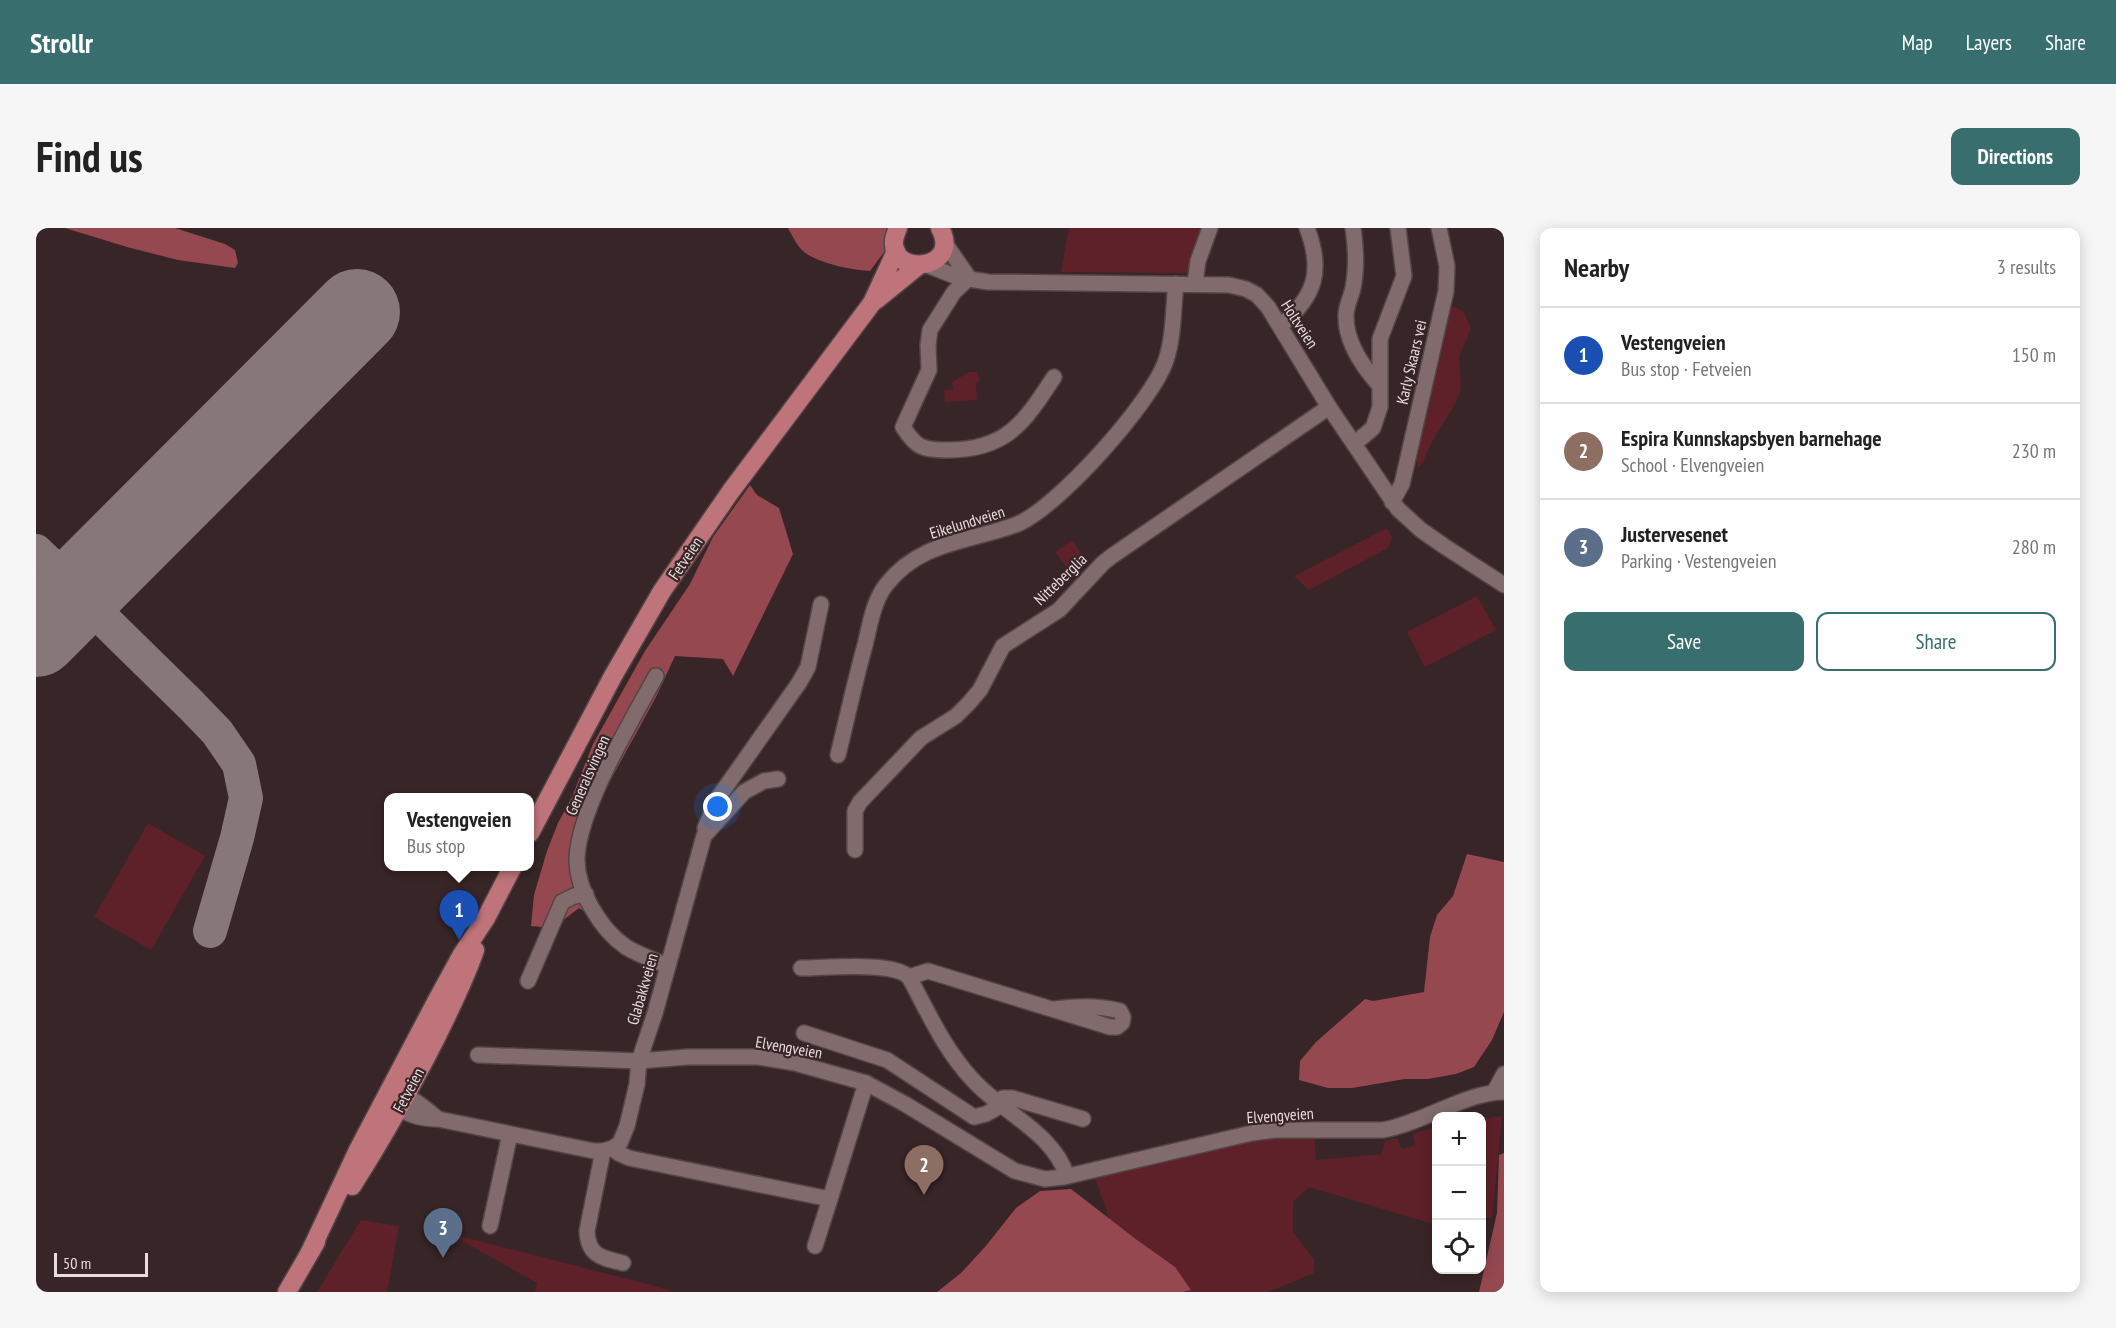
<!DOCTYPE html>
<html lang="en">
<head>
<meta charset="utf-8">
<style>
  :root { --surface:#fff; --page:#f6f6f6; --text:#222; --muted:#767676; --line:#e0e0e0; --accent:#386f6e }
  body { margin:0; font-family:"PT Sans Narrow",sans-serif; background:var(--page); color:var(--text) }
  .controls { position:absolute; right:18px; bottom:18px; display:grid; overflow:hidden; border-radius:12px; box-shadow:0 3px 15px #0003 }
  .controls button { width:54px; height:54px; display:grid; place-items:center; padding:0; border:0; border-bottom:2px solid var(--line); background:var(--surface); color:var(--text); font:30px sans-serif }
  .scale { position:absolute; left:18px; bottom:15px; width:94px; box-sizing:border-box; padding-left:6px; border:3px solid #e8dcdc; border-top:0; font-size:16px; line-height:21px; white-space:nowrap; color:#e8dcdc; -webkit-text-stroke:4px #382527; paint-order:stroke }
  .you { position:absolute; left:682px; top:579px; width:21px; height:21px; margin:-15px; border:4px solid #fff; border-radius:50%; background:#1a73e8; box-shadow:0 0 0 9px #1a73e833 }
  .badge { display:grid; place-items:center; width:39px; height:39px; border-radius:50%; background:var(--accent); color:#fff; font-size:20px; font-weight:700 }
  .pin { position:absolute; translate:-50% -50px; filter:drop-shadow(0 2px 3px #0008) }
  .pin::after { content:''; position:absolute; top:32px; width:21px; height:18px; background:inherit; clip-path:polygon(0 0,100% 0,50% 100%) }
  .popup { position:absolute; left:348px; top:565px; width:150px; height:78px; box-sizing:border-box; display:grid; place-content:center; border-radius:12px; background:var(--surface); filter:drop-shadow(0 2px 4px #0005); font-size:20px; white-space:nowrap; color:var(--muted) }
  .popup b { font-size:22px; color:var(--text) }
  .popup::after { content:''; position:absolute; left:50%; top:100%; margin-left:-12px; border:12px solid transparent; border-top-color:var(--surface) }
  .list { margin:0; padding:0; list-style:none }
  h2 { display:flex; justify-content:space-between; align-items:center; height:78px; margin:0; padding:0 24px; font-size:26px }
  h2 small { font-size:20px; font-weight:400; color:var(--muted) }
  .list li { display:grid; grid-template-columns:39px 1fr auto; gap:18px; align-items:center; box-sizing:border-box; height:96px; padding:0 24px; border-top:2px solid var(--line) }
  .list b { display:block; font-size:22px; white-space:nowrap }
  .list p { margin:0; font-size:20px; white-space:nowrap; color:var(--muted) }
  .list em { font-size:20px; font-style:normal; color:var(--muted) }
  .actions { display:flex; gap:12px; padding:18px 24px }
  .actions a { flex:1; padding:14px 0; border:2px solid var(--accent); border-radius:12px; text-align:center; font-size:21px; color:var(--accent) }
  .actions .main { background:var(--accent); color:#fff }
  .icon { flex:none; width:33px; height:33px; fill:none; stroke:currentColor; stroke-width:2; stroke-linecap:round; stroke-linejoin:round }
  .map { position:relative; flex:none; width:1468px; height:1064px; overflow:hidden; border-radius:12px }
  header { display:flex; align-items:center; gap:36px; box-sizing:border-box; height:84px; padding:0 30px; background:var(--accent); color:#fff }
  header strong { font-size:28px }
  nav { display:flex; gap:33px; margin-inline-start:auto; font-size:21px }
  .intro { display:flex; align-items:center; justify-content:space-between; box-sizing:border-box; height:144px; padding:0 36px }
  h1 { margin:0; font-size:42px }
  .button { padding:15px 27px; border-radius:12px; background:var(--accent); color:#fff; font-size:21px; font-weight:700 }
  main { display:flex; gap:36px; padding:0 36px }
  aside { flex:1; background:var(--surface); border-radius:12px; box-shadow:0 3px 15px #0003 }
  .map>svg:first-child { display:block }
</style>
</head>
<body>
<header>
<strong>Strollr</strong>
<nav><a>Map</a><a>Layers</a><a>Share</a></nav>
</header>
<div class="intro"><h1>Find us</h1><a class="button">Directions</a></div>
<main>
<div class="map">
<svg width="1468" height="1064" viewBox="0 0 1468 1064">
  <rect width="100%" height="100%" fill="#382527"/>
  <!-- green -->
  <g fill="#5e2029">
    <path d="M 1033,0 L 1166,0 L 1153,45 L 1025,44 Z"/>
    <path d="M 1415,77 L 1428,84 L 1435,101 L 1423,128 L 1425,161 L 1419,176 L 1396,214 L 1387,234 L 1382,240 L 1381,230 Z"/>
    <path d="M 933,144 L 941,144 L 944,152 L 940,157 L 941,172 L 909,174 L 908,162 L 917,161 L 916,154 Z"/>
    <path d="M 1351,300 L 1356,309 L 1352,320 L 1273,362 L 1258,348 Z"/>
    <path d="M 1036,312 L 1048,329 L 1031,340 L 1019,324 Z"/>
    <path d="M 1441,368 L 1460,402 L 1389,439 L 1371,404 Z"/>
    <path d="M 112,595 L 169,628 L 115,722 L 58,689 Z"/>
    <path d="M 1466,888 L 1456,990 L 1446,989 L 1446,891 Z"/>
    <path d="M 1400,899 L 1400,997 L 1273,959 L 1257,974 L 1257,1004 L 1278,1031 L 1278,1045 L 1232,1064 L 1152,1064 L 1077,1001 L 1059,950 L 1211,912 L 1278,907 L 1280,932 L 1345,926 L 1349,913 L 1361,910 L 1366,921 L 1379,917 L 1377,906 Z"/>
    <path d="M 325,992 L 363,998 L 351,1064 L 281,1064 Z"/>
    <path d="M 412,1005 L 615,1057 L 639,1064 L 499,1064 L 501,1055 Z"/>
  </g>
  <!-- forest -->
  <g fill="#964851">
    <path d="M 29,0 L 139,0 L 189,16 L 199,22 L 202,35 L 199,40 L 142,32 L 91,19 Z"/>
    <path d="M 752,0 L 866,0 L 834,43 C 816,42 778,35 765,21 C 760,16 756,7 752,0 Z"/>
    <path d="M 714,257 L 721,267 L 743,280 L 757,326 L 697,448 L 687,431 L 639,428 L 620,469 L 556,586 L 542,660 L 563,693 L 543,680 L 517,700 L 495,698 L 498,667 L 511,623 L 522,595 L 536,569 L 557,516 L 609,423 L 654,356 L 677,309 Z"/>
    <path d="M 1431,626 L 1468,634 L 1468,784 L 1456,812 L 1438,839 L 1420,846 L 1392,851 L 1369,851 L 1316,860 L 1292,860 L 1263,852 L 1264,833 L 1280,814 L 1329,771 L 1337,773 L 1388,764 L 1394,709 L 1401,687 L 1417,668 Z"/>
    <path d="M 1468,925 L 1468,1064 L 1443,1064 L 1461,985 L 1463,927 Z"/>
    <path d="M 1035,961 L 1101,1012 L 1139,1039 L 1155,1062 L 1147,1064 L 901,1064 L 925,1045 L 949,1019 L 980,980 L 1004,963 Z"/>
  </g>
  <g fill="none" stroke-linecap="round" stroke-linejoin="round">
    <!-- taxiway -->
    <path stroke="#877778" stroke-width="34" d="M 0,323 C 22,345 30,346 27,379 L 41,374 L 53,377 L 155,477 L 181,504 L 203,536 L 210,570 L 201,610 L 174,703"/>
    <!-- runway -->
    <path stroke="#877778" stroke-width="86" d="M 0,406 L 321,84"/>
    <!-- minor casing -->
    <g stroke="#534445" stroke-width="18">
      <g id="minor">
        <path d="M 1317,0 C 1320,20 1321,40 1317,60 C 1315,69 1310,78 1310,87 C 1309,114 1327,139 1343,157"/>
        <path d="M 908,14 L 933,50"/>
        <path d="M 891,37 L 921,49 L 952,54 L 1193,57 L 1210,61 L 1221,67 L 1232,79 L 1293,179 L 1362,281 L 1385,302 L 1408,318 L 1468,357"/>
        <path d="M 933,50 L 918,64 L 894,102 L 892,117 L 893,142 L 867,199 C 880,219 886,222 909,222 C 970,223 988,195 1018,149"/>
        <path d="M 1159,55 L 1162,33 L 1174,0"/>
        <path d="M 1245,97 C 1280,68 1287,42 1271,0"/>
        <path d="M 1318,216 L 1337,200 L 1344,179 L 1344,111 L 1368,48 L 1362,0"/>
        <path d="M 1356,274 L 1366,256 L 1410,63 L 1411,38 L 1403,0"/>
        <path d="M 620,448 C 595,494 544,578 541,629 C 540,661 564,701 590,719 C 603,727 618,732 632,738"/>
        <path d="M 802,527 C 811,490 819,453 829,417 C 834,397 837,374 850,357 C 883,314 932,314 979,297 C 1019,283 1117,173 1130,132 C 1138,108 1137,81 1140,56"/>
        <path d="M 669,600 L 684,567 L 763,455 L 772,439 L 785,376"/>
        <path d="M 819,622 L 819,583 L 824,574 L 885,510 L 920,488 L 933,475 L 944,462 L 967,418 L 1023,382 L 1067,335 L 1076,328 L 1293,179"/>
        <path d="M 765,740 C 789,740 858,733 873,749 C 892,784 908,821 936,851 C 966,885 1016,903 1031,948"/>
        <path d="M 873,749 L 892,743 L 1074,799 L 1081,799 L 1086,795 L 1087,789 L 1084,783 C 1063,777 1040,778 1019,781"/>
        <path d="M 492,753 L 526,674 L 538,668 L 550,666"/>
        <path d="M 768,805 L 851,832 L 938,889 L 950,886 L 964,878"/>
        <path d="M 442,827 L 603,833 L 651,829 L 722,829 L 759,835 L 830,855 L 869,876 L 979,943 L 1009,951 L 1028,949 L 1216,905 L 1240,902 L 1347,902 C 1387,895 1430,864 1468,864"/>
        <path d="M 1458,864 L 1468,846"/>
        <path d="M 359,865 C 376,868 389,880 402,891"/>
        <path d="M 356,873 C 368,887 384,891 402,891 L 558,923 L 567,923 L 577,920 L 582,925 L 593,930 L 794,971 L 830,855"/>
        <path d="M 959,875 L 967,870 L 976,870 L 1047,891"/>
        <path d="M 577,920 L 584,915 L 591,898 L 601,856 L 603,833 L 619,785 L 668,608 L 708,564 L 728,553 L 742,551"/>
        <path d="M 567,923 L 551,1003 C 552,1028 566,1030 587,1035"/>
        <path d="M 454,998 L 474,906"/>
        <path d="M 779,1018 L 794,971"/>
      </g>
    </g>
    <!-- trunk casing -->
    <g stroke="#534445" stroke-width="21">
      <g id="trunk">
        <path d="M 862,0 C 838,50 929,47 904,0"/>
        <path d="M 840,72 L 882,38"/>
        <path d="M 494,605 L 577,448 L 626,363 L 695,263 L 836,75 L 860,23"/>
        <path d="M 316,958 C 347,910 374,861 400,810 C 414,781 429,752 439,722"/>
        <path d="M 274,1024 L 322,922 L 400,774 L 425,728 L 450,690 L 477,638"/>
        <path d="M 251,1064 L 280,1014"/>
      </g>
    </g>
    <!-- minor -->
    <use href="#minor" stroke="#816b6c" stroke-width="15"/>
    <!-- trunk -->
    <use href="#trunk" stroke="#be747a" stroke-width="18"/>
  </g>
  <g text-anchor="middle" stroke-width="4.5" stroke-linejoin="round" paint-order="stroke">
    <!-- street labels -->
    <g font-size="16" fill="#e8dcdc" stroke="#382527">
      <text transform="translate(1264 96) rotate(57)" y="6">Holtveien</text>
      <text transform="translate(1375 134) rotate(-77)" y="6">Karly Skaars vei</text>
      <text transform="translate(931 294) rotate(-17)" y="6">Eikelundveien</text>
      <text transform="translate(649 330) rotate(-56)" y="6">Fetveien</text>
      <text transform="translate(1024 351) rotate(-44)" y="6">Nitteberglia</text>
      <text transform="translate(551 547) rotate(-66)" y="6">Generalsvingen</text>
      <text transform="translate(606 761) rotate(-74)" y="6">Glabakkveien</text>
      <text transform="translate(753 819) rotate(10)" y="6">Elvengveien</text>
      <text transform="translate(372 862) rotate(-62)" y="6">Fetveien</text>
      <text transform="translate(1244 887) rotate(-4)" y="6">Elvengveien</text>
    </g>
  </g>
</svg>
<div class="controls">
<button>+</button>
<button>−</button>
<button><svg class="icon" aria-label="locate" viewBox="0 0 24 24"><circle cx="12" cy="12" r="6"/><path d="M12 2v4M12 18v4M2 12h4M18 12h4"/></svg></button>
</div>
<div class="scale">50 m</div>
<div class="you"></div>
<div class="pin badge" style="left:423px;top:712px;background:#1a4fb4">1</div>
<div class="popup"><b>Vestengveien</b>Bus stop</div>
<div class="pin badge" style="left:888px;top:967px;background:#8d6e63">2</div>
<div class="pin badge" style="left:407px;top:1030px;background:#5c6f8a">3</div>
</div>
<aside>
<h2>Nearby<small>3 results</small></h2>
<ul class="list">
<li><span class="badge" style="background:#1a4fb4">1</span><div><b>Vestengveien</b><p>Bus stop · Fetveien</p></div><em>150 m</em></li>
<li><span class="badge" style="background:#8d6e63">2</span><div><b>Espira Kunnskapsbyen barnehage</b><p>School · Elvengveien</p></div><em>230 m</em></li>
<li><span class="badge" style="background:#5c6f8a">3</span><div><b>Justervesenet</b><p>Parking · Vestengveien</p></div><em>280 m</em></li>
</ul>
<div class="actions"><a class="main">Save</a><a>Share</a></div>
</aside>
</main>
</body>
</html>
